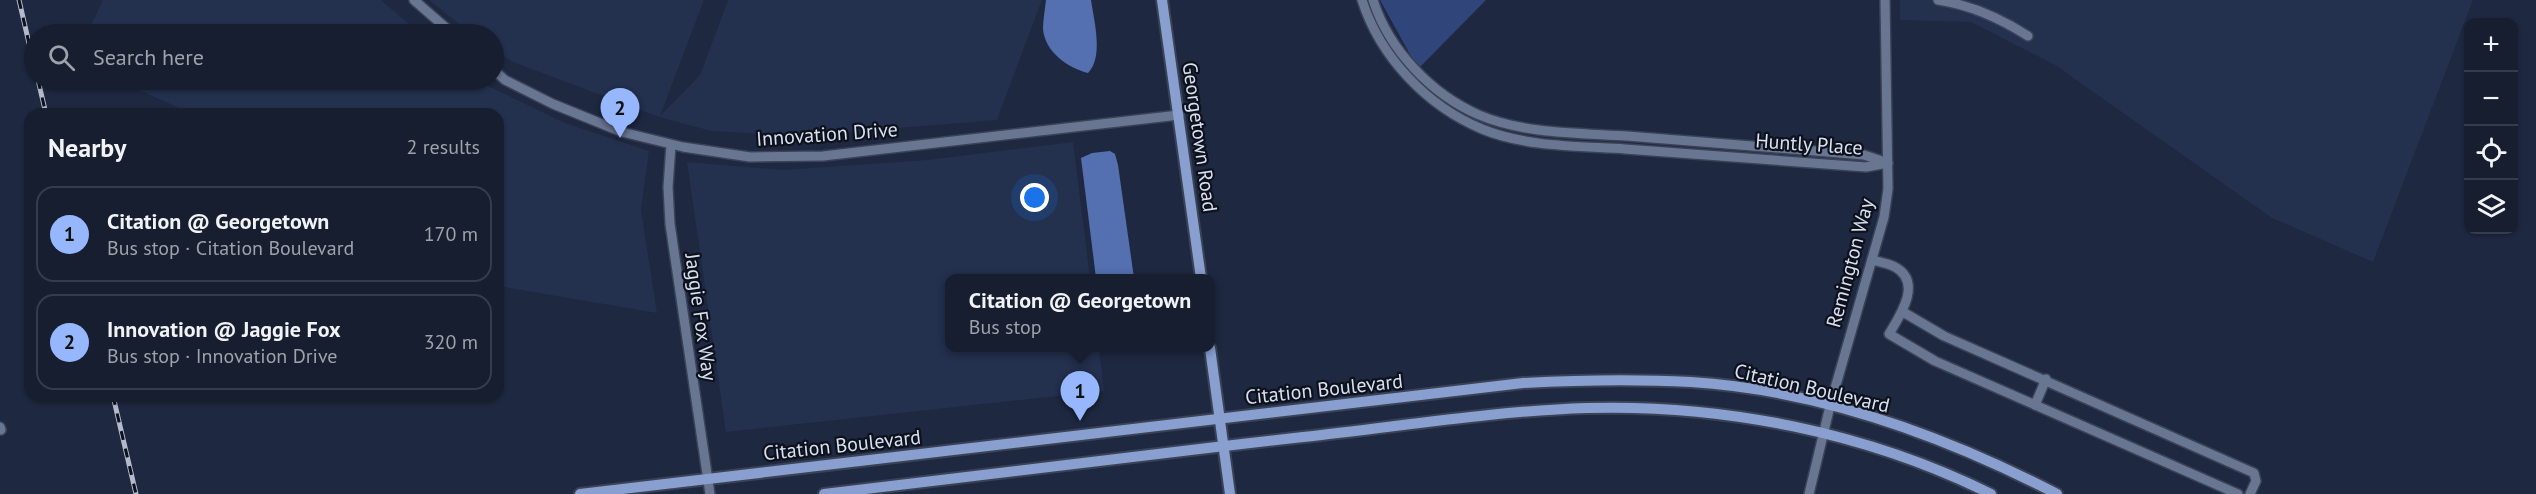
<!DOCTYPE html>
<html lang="en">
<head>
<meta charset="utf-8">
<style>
  :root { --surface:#161e30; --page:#232b3c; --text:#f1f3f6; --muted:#9ea2ab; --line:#353c4c; --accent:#96b6fd }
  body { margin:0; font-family:"PT Sans",sans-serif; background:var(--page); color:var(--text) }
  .controls { position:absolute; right:18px; top:18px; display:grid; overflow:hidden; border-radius:12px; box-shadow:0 2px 4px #0004 }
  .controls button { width:54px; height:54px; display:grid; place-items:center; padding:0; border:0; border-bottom:2px solid var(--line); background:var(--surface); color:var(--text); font:30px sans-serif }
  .you { position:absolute; left:1035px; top:198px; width:21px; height:21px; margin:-15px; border:4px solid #fff; border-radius:50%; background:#1a73e8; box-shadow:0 0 0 9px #1a73e833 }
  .badge { display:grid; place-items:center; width:39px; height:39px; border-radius:50%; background:var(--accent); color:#111; font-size:20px; font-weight:700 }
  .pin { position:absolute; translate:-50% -50px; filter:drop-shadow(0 2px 3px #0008) }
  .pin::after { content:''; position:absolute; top:32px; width:21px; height:18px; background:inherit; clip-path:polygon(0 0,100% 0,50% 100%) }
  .popup { position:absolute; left:945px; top:274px; width:270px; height:78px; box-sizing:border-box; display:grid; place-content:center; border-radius:12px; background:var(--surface); filter:drop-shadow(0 2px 4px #0005); font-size:20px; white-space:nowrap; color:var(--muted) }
  .popup b { font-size:22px; color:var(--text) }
  .popup::after { content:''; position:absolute; left:50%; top:100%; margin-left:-12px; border:12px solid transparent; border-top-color:var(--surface) }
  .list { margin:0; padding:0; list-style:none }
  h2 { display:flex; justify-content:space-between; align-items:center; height:78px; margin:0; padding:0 24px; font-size:26px }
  h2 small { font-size:20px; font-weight:400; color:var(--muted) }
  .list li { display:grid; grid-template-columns:39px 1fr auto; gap:18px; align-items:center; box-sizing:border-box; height:96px; margin:0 12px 12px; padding:0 12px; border:2px solid var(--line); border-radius:18px }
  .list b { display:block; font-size:22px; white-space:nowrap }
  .list p { margin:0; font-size:20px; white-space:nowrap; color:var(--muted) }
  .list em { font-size:20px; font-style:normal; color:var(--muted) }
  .icon { flex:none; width:33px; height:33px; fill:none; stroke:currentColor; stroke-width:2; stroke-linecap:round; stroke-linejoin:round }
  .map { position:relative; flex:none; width:2536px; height:494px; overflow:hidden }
  .search { position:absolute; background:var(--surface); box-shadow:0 2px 4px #0004; left:24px; top:24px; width:480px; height:66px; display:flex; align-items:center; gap:15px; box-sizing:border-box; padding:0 21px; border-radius:33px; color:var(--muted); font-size:22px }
  .panel { position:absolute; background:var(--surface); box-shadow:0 2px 4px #0004; left:24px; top:108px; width:480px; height:294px; border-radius:18px }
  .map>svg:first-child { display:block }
</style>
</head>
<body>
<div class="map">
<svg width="2536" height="494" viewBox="0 0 2536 494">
  <rect width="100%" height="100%" fill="#1e2840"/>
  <!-- built -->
  <g fill="#23304e">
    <path d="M 103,0 L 381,0 L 420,34 L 87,34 Z"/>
    <path d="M 429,0 L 704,0 L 660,116 L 700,75 L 728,0 L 1042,0 L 997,120 L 799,136 L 711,131 L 659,117 L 513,62 L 494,49 L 494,34 L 472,34 Z"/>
    <path d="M 1900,0 L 2473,0 L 2373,262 L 2272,218 L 2055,65 L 1971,22 L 1900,20 Z"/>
    <path d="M 116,80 L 476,80 L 565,123 L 649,151 L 641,210 L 657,313 L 498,286 L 498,114 L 193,114 Z"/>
    <path d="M 1073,142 L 1090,278 L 950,278 L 950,348 L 1099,348 L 1104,391 L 726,432 L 687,162 L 783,170 L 927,160 Z"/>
  </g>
  <!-- green -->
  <path fill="#304579" d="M 1380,0 L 1486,0 L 1418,69 Z"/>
  <!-- water -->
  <g fill="#5470b0">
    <path d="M 1046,0 L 1091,0 C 1094,21 1104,57 1088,73 C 1068,68 1045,52 1043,29 C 1043,20 1045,9 1046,0 Z"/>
    <path d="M 1110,151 L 1115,154 L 1118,165 L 1134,278 L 1096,278 L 1081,158 L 1092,153 Z"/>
  </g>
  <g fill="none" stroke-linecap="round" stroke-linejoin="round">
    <!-- minor casing -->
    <g stroke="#3a4256" stroke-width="12">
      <g id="minor">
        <path d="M 414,0 L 453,34"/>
        <path d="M 1362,0 C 1380,57 1427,106 1482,129 C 1525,147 1579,146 1625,149 C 1705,155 1785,161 1866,167 L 1888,163"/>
        <path d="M 1373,0 C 1389,50 1431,94 1479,115 C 1524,134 1579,133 1627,136 C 1706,143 1785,149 1864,155 L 1885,162"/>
        <path d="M 1938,0 C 1971,5 2000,18 2028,36"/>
        <path d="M 494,70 L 505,80 L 553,104 L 622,132 L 683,147 L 750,157 L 823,156 L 1179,115"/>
        <path d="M 671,145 L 668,187 L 670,224 L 710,494"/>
        <path d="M 1872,260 C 1879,262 1888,263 1895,267 C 1923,282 1900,316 1889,334 L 1935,361 L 2238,494"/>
        <path d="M 1903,312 L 1944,336 L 2254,473 L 2256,481 L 2250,494"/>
        <path d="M 2035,405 L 2046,379"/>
        <path d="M 0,427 L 1,430"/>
        <path d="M 1809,494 L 1830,406 L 1884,217 L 1888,189 L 1885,0"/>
      </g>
    </g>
    <!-- major casing -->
    <g stroke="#3a4256" stroke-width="14">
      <g id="major">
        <path d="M 1162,0 L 1201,278"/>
        <path d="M 1210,348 L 1230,494"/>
        <path d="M 580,494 L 1523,383 C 1579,380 1635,379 1691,382 C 1818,390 1945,436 2057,494"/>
        <path d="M 824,494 C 983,475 1143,455 1303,437 C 1397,427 1492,411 1587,408 C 1725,404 1868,433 1991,494"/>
      </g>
    </g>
    <!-- minor -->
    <use href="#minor" stroke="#697692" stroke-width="9"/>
    <!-- major -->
    <use href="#major" stroke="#899fcf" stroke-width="10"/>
    <!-- rail casing -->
    <g stroke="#b3bacc" stroke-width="5">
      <g id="rail">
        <path d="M 19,0 L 34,65"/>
        <path d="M 38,80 L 46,114"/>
        <path d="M 113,396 L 136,494"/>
      </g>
    </g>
    <!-- rail -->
    <use href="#rail" stroke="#0d111c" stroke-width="3" stroke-dasharray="9" stroke-linecap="butt"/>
  </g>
  <g text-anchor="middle" stroke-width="4.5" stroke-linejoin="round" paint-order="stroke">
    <!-- street labels -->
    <g font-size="20" fill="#d9e0f0" stroke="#0d111c">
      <text transform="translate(827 134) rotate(-4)" y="7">Innovation Drive</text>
      <text transform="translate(1200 137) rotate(82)" y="7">Georgetown Road</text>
      <text transform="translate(1809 144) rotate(4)" y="7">Huntly Place</text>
      <text transform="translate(1850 263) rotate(-75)" y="7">Remington Way</text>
      <text transform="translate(701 317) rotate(82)" y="7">Jaggie Fox Way</text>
      <text transform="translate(1812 388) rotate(13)" y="7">Citation Boulevard</text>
      <text transform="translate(1324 389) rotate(-6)" y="7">Citation Boulevard</text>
      <text transform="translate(842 445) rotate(-6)" y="7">Citation Boulevard</text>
    </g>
  </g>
</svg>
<div class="controls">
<button>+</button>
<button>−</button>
<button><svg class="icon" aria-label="locate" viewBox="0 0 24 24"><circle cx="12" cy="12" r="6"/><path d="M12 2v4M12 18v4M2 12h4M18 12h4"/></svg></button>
<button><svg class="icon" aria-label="layers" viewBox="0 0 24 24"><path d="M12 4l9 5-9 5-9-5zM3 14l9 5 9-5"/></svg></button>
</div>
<div class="you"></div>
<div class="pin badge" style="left:1080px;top:421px">1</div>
<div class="popup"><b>Citation @ Georgetown</b>Bus stop</div>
<div class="pin badge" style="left:620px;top:138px">2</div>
<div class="search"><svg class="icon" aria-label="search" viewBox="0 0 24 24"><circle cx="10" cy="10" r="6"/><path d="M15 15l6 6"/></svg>Search here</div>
<section class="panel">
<h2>Nearby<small>2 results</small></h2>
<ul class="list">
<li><span class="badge">1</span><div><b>Citation @ Georgetown</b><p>Bus stop · Citation Boulevard</p></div><em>170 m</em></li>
<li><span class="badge">2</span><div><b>Innovation @ Jaggie Fox</b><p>Bus stop · Innovation Drive</p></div><em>320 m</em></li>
</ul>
</section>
</div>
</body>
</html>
